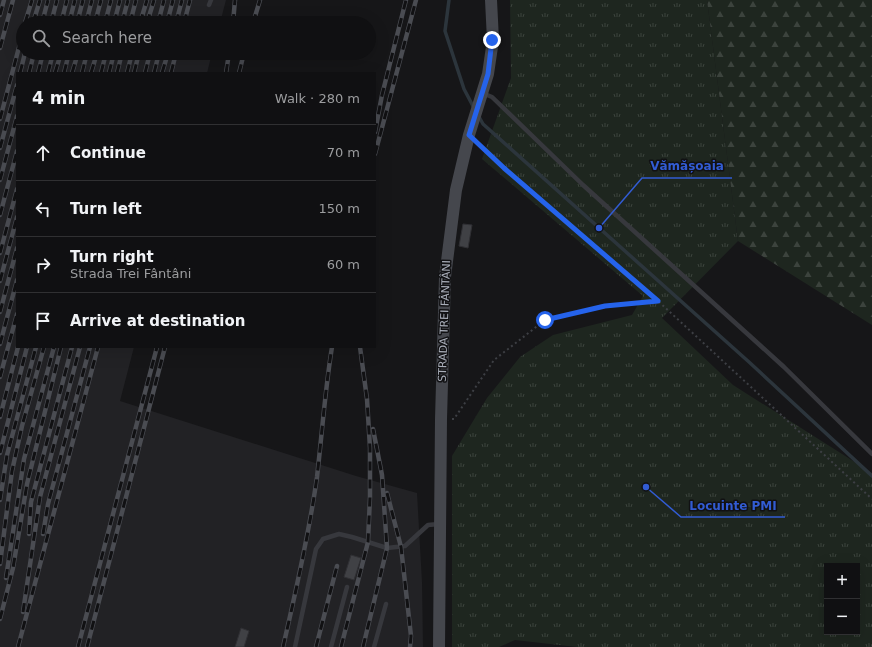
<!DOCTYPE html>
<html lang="en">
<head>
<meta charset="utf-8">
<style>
  :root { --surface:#101012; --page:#1e1e20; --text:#f1f3f6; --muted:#9c9d9f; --line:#303032 }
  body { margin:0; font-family:"DejaVu Sans",sans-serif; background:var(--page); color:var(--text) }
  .controls { position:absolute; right:12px; bottom:12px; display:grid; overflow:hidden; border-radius:0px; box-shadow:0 4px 16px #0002 }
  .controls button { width:36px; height:36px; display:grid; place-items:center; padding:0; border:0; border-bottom:1px solid var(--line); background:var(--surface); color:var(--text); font:20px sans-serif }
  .stop { position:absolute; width:12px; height:12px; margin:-9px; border:3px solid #2563eb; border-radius:50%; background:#fff }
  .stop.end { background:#2563eb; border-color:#fff; box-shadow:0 1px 4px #0008 }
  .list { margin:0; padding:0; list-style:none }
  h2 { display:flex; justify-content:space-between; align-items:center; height:52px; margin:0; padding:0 16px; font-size:17px }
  h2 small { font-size:13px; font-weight:400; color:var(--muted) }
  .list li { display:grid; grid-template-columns:26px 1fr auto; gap:12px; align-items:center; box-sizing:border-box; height:56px; padding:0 16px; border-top:1px solid var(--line) }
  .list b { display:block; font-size:15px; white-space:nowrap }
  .list p { margin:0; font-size:13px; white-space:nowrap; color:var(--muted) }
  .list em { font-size:13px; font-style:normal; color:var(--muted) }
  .icon { flex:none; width:22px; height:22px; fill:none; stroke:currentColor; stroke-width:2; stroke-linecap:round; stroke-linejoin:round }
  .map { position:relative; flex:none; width:872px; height:647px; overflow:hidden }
  .search { position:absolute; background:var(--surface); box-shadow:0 4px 16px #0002; left:16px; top:16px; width:360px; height:44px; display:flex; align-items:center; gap:10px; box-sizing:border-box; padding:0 14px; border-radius:22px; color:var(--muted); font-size:15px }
  .panel { position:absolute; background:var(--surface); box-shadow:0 4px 16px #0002; left:16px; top:72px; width:360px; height:276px; border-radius:0px }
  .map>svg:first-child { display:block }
</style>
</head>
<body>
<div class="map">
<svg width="872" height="647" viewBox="0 0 872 647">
  <defs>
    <pattern id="grass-tufts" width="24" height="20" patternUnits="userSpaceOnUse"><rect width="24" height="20" fill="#1e261f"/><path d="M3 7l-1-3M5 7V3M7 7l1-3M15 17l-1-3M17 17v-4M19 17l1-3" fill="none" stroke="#3c433d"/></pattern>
    <pattern id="forest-firs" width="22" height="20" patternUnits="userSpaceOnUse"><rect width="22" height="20" fill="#1e261f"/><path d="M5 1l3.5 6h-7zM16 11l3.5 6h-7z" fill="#3c433d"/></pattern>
  </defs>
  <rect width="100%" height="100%" fill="#161618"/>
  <!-- built -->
  <path fill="#222225" d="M 0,0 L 226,0 L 220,23 L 23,23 L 23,53 L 212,53 L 207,73 L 17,73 L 17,347 L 134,347 L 120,401 L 356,476 L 417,493 L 422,582 L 423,647 L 0,647 Z"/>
  <!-- grass -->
  <path fill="url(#grass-tufts)" fill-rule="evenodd" d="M 510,0 L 707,0 L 738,241 L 662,318 L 733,385 L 872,473 L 872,647 L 577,647 L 515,640 L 499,647 L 452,647 L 452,456 L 487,398 L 520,357 L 553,335 L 632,315 L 643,296 L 482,159 L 511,78 ZM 827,566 L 857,566 L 857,632 L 827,632 Z"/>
  <!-- forest -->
  <path fill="url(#forest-firs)" d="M 707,0 L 872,0 L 872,325 L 738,241 Z"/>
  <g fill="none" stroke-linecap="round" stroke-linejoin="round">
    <!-- stream -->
    <g stroke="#2c353c" stroke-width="3.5">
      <path d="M 449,0 L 445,31 L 464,89 L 474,108"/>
      <path d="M 478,115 L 483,124 L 749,362 L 872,476"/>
    </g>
  </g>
  <!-- building -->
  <g fill="#404145" stroke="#303034">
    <path d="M 463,224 L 472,225 L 468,248 L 459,246 Z"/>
    <path d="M 351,555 L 361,558 L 354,580 L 344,577 Z"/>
    <path d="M 241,628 L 249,631 L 244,647 L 235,647 Z"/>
  </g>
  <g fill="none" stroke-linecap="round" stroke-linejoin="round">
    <!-- path -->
    <g stroke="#3d3f44" stroke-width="2" stroke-dasharray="2 3" stroke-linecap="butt">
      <path d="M 478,144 L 658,301 L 872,499"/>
      <path d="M 452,419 L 454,419 L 494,360 L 545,320 L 605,306 L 658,301"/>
    </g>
    <!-- service -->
    <g stroke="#37383d" stroke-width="4.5">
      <path d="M 209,5 L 211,0"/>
      <path d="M 482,93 L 492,97 L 583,185 L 784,367 L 872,454"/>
      <path d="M 295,647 L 316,549 L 323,539 L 339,534 L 352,537 L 387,548 L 405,546 L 428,525 L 439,524"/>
      <path d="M 331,647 L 347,587"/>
      <path d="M 374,647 L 386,604"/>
    </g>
    <!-- secondary -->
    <path stroke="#45474d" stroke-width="12" d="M 439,647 L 441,419 L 445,277 L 456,190 L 469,135 L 488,74 L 493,40 L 491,0"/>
    <!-- rail casing -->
    <g stroke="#4a4c52" stroke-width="4.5">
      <g id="rail">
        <path d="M 0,15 L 4,0"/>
        <path d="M 25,23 L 32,0"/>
        <path d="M 33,23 L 40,0"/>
        <path d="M 42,23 L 48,0"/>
        <path d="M 51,23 L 57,0"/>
        <path d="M 61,23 L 67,0"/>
        <path d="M 69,23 L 75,0"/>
        <path d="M 77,23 L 83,0"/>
        <path d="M 86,23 L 92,0"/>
        <path d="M 95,23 L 101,0"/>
        <path d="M 105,23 L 111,0"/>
        <path d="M 114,23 L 120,0"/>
        <path d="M 122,23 L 128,0"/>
        <path d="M 130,23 L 136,0"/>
        <path d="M 140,23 L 147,0"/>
        <path d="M 147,23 L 154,0"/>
        <path d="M 158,23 L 164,0"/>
        <path d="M 167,23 L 173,0"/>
        <path d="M 176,23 L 182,0"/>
        <path d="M 184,23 L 190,0"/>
        <path d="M 233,23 L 235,0"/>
        <path d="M 253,23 L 260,0"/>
        <path d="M 0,48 L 13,0"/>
        <path d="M 20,73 L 25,53"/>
        <path d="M 29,73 L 34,53"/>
        <path d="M 38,73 L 43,53"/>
        <path d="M 48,73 L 53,53"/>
        <path d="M 55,73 L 61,53"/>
        <path d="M 64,73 L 69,53"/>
        <path d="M 72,73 L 78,53"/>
        <path d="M 82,73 L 87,53"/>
        <path d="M 91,73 L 97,53"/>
        <path d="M 101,73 L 106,53"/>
        <path d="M 109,73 L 114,53"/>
        <path d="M 117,73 L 122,53"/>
        <path d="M 127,73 L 132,53"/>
        <path d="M 134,73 L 139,53"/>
        <path d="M 145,73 L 150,53"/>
        <path d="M 154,73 L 159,53"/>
        <path d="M 162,73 L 168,53"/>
        <path d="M 171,73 L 176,53"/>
        <path d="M 226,73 L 229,53"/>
        <path d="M 239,73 L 244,53"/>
        <path d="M 0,119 L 23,32"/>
        <path d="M 375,132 L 382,95 L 406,0"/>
        <path d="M 0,148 L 17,85"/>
        <path d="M 375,154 L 416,0"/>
        <path d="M 0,180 L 17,116"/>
        <path d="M 0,215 L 17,151"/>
        <path d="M 0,253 L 17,189"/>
        <path d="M 0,281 L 17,217"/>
        <path d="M 0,312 L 17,248"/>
        <path d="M 0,344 L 17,280"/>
        <path d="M 0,377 L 17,314"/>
        <path d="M 0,417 L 18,347"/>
        <path d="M 0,453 L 27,347"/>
        <path d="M 387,493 L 401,547 L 411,636 L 410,647"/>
        <path d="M 0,500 L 7,455 L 36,347"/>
        <path d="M 29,534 L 31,502 L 72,347"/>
        <path d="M 43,534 L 48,504 L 90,347"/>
        <path d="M 0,564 L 12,471 L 22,426 L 44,347"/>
        <path d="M 6,578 L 24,459 L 54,347"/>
        <path d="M 23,612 L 40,497 L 80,347"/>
        <path d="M 0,619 L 13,568 L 27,484 L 61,347"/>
        <path d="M 18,647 L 98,347"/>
        <path d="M 78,647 L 157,347"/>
        <path d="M 87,647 L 165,347"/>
        <path d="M 283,647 C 296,591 309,534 317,477 C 322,434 325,390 332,347"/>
        <path d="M 316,647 L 337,566"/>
        <path d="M 341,647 L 368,542 L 370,497 L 370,448 L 367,399 L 360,347"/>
        <path d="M 363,647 L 387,548 L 382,475 L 373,429"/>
      </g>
    </g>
    <!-- rail -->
    <use href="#rail" stroke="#111113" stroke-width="3" stroke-dasharray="9" stroke-linecap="butt"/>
  </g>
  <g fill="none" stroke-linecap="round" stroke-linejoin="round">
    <!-- route -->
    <path stroke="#2563eb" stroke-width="5" d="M 492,40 L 488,74 L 469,135 L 504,168 L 658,301 L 605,306 L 545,320"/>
  </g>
  <g text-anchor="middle" stroke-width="3" stroke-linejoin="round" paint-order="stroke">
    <!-- street labels -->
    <g font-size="11" fill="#a8adb8" stroke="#111113">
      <text transform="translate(444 321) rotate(-88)" y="4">STRADA TREI FÂNTÂNI</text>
    </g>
  </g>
  <!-- callouts -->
  <path fill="none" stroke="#325cd3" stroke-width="1.5" d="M599 228L642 178H732M646 487L681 517H785"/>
  <g fill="#325cd3" stroke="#111113" stroke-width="1.5">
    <circle cx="599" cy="228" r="4"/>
    <circle cx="646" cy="487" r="4"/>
  </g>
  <g font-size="12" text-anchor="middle" font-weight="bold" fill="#325cd3" stroke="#111113" stroke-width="3" stroke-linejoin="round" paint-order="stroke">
    <text x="687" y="170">Vămășoaia</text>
    <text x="733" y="510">Locuinte PMI</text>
  </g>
</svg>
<div class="controls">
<button>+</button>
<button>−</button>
</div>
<div class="stop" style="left:545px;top:320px"></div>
<div class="stop end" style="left:492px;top:40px"></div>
<div class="search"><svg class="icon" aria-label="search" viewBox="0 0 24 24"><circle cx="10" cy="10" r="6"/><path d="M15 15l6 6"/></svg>Search here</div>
<section class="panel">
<h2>4 min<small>Walk · 280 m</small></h2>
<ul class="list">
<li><svg class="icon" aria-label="ahead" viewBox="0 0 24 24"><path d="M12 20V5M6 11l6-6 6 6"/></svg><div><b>Continue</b></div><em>70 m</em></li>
<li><svg class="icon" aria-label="left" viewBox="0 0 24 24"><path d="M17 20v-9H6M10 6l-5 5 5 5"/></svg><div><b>Turn left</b></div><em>150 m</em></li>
<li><svg class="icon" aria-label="right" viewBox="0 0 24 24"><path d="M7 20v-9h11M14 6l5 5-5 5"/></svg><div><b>Turn right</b><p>Strada Trei Fântâni</p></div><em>60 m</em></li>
<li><svg class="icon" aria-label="arrive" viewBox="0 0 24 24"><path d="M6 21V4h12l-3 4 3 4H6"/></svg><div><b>Arrive at destination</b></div></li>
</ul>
</section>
</div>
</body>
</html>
